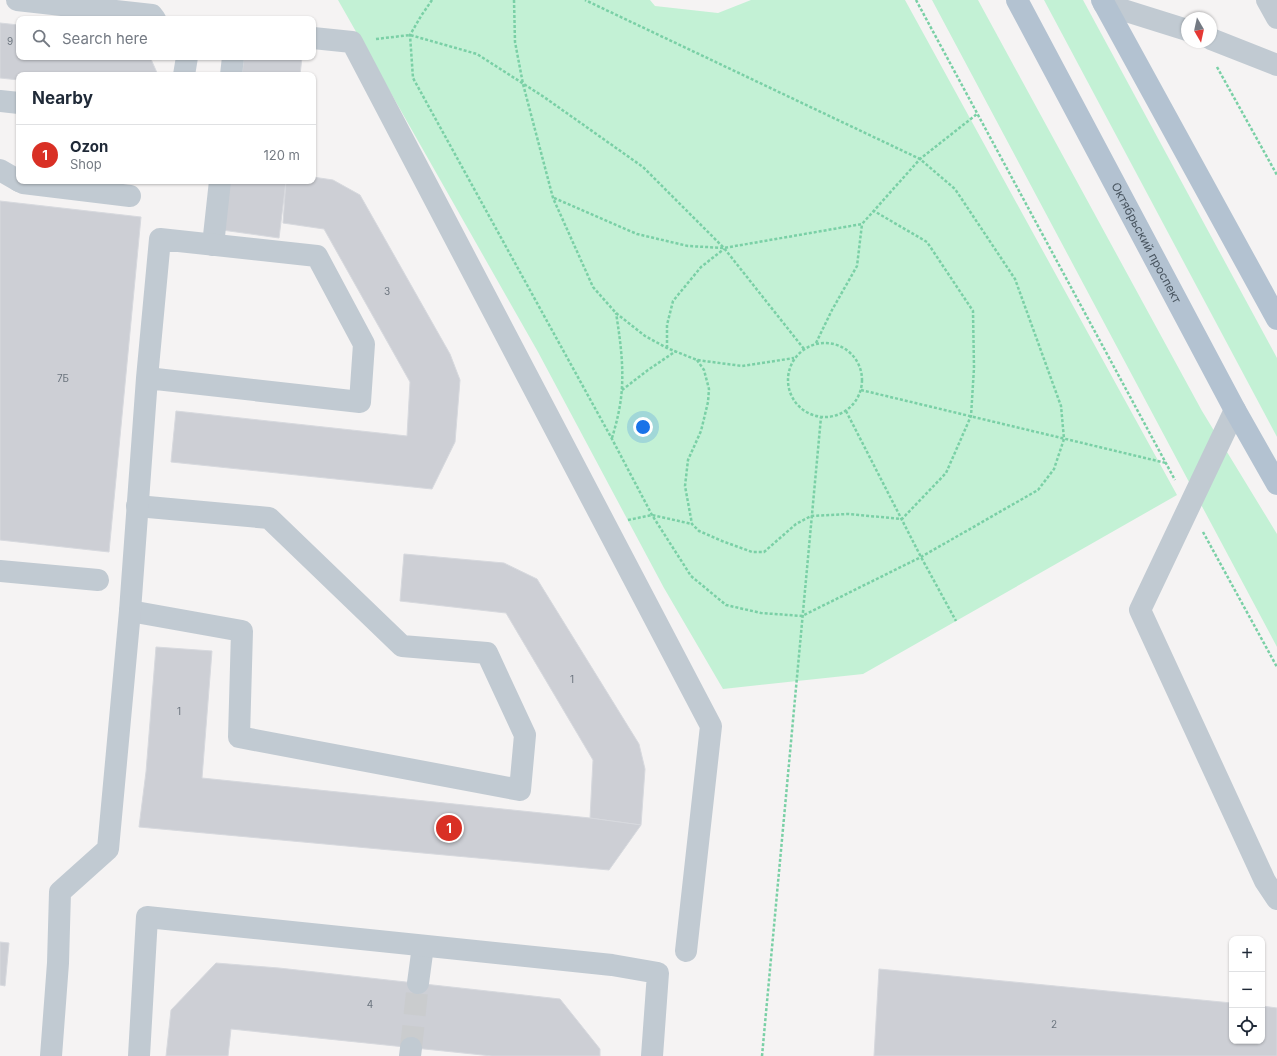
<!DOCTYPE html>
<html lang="en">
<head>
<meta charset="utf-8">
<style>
  :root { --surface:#fff; --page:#f2f2f3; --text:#1f2937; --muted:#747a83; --line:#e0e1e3; --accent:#d93025 }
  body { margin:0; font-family:Inter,sans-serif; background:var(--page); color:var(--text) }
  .controls { position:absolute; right:12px; bottom:12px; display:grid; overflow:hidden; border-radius:8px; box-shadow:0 1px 3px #0004 }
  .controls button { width:36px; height:36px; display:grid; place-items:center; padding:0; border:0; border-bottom:1px solid var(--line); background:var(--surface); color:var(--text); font:20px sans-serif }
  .compass { position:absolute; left:1181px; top:12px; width:36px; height:36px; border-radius:50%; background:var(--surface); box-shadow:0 1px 3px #0004; rotate:171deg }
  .you { position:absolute; left:643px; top:427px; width:14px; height:14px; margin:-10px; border:3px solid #fff; border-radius:50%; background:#1a73e8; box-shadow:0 0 0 6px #1a73e833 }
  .badge { display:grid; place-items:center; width:26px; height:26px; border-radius:50%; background:var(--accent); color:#fff; font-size:13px; font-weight:700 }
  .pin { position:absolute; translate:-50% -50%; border:2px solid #fff; box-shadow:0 1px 4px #0006 }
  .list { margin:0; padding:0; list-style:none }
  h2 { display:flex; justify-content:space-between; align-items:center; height:52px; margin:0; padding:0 16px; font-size:17px }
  h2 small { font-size:13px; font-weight:400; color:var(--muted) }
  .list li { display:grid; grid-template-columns:26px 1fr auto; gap:12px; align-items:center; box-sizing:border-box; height:60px; padding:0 16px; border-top:1px solid var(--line) }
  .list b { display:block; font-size:15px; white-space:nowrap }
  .list p { margin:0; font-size:13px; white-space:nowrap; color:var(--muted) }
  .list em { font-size:13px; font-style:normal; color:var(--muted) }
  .icon { flex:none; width:22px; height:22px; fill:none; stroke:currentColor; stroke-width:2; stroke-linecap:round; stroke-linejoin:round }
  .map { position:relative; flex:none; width:1277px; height:1056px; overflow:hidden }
  .search { position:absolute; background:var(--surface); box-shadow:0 1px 3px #0004; left:16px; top:16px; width:300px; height:44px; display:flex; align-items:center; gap:10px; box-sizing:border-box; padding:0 14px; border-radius:8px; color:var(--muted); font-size:15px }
  .panel { position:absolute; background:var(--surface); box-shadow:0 1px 3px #0004; left:16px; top:72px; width:300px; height:112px; border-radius:8px }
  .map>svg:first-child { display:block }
</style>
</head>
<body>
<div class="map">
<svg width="1277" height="1056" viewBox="0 0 1277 1056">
  <rect width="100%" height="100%" fill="#f5f3f3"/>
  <!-- green -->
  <g fill="#c3f1d5">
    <path d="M 338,0 L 650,0 L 655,6 L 718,13 L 751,0 L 905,0 L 1177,495 L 863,674 L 723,689 L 664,588 L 538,352 Z"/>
    <path d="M 932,0 L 978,0 L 1202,411 L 1277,534 L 1277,647 Z"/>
    <path d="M 1044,0 L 1083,0 L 1277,358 L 1277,437 Z"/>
  </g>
  <!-- building -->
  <g fill="#cdcfd5" stroke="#d7d9de">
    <path d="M 0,23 L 19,25 L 19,57 L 150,57 L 158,75 L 19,75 L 19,80 L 0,78 Z"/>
    <path d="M 244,57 L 302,57 L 300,75 L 242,75 Z"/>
    <path d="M 313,177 L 333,180 L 360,195 L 450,354 L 460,380 L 455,442 L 432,489 L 171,462 L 176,411 L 407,436 L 410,382 L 324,229 L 283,223 L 286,181 L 313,181 Z"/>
    <path d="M 228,181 L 286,181 L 279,238 L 222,230 Z"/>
    <path d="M 0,201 L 141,217 L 109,552 L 0,540 Z"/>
    <path d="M 404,554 L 504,563 L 537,579 L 639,744 L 645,769 L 641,825 L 590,818 L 593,760 L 506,613 L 400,601 Z"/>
    <path d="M 156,647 L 212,651 L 202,778 L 590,818 L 641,825 L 609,870 L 139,827 L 146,772 Z"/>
    <path d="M 0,942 L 9,943 L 5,986 L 0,985 Z"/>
    <path d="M 216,963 L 279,968 L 560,999 L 600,1049 L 600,1056 L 492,1056 L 231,1029 L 228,1056 L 166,1056 L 171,1010 Z"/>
    <path d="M 879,969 L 1232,1003 L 1232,1041 L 1262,1041 L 1262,1006 L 1277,1008 L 1277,1056 L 874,1056 Z"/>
  </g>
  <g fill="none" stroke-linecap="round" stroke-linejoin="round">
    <!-- minor-tunnel -->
    <path stroke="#caccce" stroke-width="22" stroke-dasharray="22 11" stroke-linecap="butt" d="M 411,1048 L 418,983"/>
    <!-- path -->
    <g stroke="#7ad0a6" stroke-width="2.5" stroke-dasharray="3 2" stroke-linecap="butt">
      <path d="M 432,0 L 421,16 L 410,35 L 413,78 L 612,439 L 652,515 L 691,576 L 726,605 L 761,613 L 802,616 L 921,557 L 1038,490 L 1054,469 L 1064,439 L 1061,406 L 1015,279 L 955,189 L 920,159 L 585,0"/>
      <path d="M 514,0 L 515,42 L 523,84 L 553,198 L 593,287 L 616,313 L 645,336 L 667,348 L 697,360 L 742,366 L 794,358"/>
      <path d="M 916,0 L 1175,480"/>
      <path d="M 376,39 L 410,35 L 477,54 L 544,97 L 643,167 L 724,248 L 804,349"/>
      <path d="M 1217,67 L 1277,175"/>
      <path d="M 554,198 L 637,234 L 688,246 L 724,248 L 862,224 L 920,159 L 977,114"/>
      <circle cx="825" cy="380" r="37"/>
      <path d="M 816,343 L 832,310 L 857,266 L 862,224"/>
      <path d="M 667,348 L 667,325 L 673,301 L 701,267 L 724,249"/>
      <path d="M 697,360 L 704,370 L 709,389 L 708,402 L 701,431 L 688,460 L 685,486 L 692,524 L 699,531 L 722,541 L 752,552 L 764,552 L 796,524 L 811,516 L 848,514 L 902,519 L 946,473 L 971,416 L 974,368 L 973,311 L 927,242 L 874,211"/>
      <path d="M 622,390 L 648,370 L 676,351"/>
      <path d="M 861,390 L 1166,463"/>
      <path d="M 846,411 L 921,557 L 956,621"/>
      <path d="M 612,438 C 615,428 618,417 620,405 C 625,375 621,344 616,313"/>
      <path d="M 628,520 L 652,515 L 692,524"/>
      <path d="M 1203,532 L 1277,667"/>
      <path d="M 762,1056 L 821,417"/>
    </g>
    <!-- minor -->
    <g stroke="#c1cad2" stroke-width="22">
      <path d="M 17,0 L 152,15 L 155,19"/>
      <path d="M 1267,0 L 1277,18"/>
      <path d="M 1104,4 L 1187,30"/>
      <path d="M 313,38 L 352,42 L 711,726 L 686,951"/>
      <path d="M 1211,39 L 1277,65"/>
      <path d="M 184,75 L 187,57"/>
      <path d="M 231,75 L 233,57"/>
      <path d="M 0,101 L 19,103"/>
      <path d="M 0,170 L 19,181"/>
      <path d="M 19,181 L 23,183 L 130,196"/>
      <path d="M 213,245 L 220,181"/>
      <path d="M 1235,410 L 1140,610 L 1265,881 L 1277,899"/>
      <path d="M 0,571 L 98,580"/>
      <path d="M 130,611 L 242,631 L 239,737 L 520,790 L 525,735 L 487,653 L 402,646 L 269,518 L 137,506"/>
      <path d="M 418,983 L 423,946"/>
      <path d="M 51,1056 L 58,963 L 60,892 L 108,849 L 130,611 L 147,378 L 360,402 L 364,344 L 317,256 L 160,239 L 147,378"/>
      <path d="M 139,1056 L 147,917 L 612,965 L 658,973 L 652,1056"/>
      <path d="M 410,1056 L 411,1048"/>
    </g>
    <!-- major -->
    <g stroke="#b3c2d1" stroke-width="22">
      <path id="s1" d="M 1017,0 L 1235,410 L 1277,484"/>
      <path d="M 1102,0 L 1277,319"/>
    </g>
  </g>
  <g text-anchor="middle" stroke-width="3" stroke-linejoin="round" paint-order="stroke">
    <!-- number labels -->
    <g font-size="10" fill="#6b747e">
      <text x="10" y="45">9</text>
      <text x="387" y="295">3</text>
      <text x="63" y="382">7Б</text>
      <text x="572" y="683">1</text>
      <text x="179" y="715">1</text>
      <text x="370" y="1008">4</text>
      <text x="1054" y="1028">2</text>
    </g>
    <!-- street labels -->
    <g font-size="12" fill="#4a5661" stroke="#fff">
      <text dy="4" stroke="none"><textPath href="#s1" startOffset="275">Октябрьский проспект</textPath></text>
    </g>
  </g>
</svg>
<div class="controls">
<button>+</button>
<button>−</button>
<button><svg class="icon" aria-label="locate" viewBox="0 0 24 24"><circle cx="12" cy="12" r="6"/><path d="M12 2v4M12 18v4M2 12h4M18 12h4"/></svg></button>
</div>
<svg class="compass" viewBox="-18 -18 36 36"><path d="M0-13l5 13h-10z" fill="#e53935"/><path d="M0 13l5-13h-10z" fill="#747a83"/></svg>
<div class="you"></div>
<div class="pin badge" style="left:449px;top:828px">1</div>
<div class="search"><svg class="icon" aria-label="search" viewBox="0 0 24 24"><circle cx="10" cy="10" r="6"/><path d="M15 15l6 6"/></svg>Search here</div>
<section class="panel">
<h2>Nearby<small></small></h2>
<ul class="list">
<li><span class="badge">1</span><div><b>Ozon</b><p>Shop</p></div><em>120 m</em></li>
</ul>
</section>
</div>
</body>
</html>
